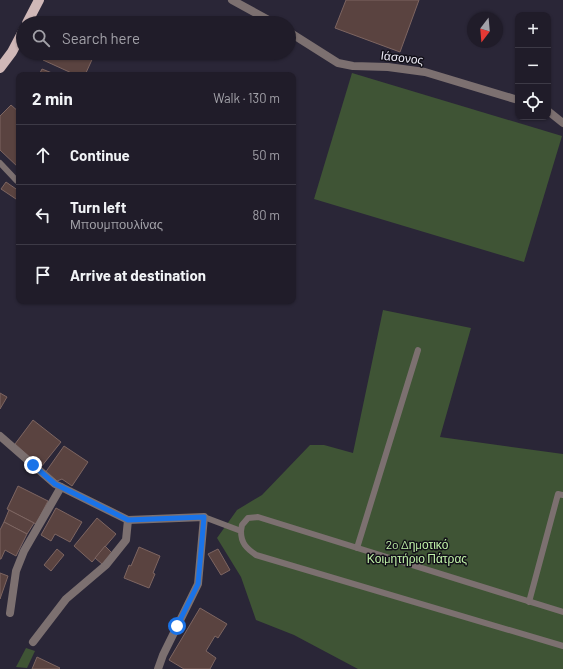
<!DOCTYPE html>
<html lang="en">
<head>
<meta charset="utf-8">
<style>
  :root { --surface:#201c29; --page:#2d2935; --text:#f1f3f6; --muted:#a2a1a8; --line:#3d3a46 }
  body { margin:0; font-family:Barlow,sans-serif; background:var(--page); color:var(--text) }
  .controls { position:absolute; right:12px; top:12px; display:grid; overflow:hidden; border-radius:8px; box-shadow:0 1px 3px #0004 }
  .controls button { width:36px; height:36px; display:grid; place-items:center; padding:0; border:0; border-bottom:1px solid var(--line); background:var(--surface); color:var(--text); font:20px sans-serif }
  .compass { position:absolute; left:467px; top:12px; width:36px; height:36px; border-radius:50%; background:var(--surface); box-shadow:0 1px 3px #0004; rotate:196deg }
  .stop { position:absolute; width:12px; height:12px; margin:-9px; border:3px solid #1a73e8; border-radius:50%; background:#fff }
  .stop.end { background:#1a73e8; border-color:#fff; box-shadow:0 1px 4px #0008 }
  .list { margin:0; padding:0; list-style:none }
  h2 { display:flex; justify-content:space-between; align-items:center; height:52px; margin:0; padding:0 16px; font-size:17px }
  h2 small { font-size:13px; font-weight:400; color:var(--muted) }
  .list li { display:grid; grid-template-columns:26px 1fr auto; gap:12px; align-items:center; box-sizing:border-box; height:60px; padding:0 16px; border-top:1px solid var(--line) }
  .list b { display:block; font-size:15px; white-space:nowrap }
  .list p { margin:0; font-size:13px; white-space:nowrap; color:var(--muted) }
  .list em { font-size:13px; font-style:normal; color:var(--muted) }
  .icon { flex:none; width:22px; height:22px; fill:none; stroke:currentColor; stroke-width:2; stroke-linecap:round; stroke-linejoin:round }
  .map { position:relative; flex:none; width:563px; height:669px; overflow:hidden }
  .search { position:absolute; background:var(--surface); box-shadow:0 1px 3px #0004; left:16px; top:16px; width:280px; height:44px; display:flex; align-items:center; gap:10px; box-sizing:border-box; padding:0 14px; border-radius:22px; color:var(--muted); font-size:15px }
  .panel { position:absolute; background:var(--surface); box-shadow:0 1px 3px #0004; left:16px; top:72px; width:280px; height:232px; border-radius:8px }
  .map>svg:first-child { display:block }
</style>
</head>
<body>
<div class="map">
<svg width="563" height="669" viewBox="0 0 563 669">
  <rect width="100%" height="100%" fill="#2a2637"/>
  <!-- green -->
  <g fill="#3f5435">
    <path d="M 352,73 L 562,136 L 524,262 L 314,199 Z"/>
    <path d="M 383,310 L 471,328 L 440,437 L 563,454 L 563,669 L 358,669 L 294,635 L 256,620 L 241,577 L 217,538 L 237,510 L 262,495 L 310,445 L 324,445 L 353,453 Z"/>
    <path d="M 26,648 L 35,651 L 27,668 L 16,667 Z"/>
  </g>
  <!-- building -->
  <g fill="#5a4340" stroke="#7d6561">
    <path d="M 346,0 L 419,0 L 400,52 L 335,28 Z"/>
    <path d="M 47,53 L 95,53 L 85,75 L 76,75 L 43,60 Z"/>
    <path d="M 42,69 L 57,75 L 39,75 Z"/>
    <path d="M 11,105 L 19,112 L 19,168 L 0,150 L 0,116 Z"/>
    <path d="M 6,182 L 19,191 L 19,201 L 1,189 Z"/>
    <path d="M 0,393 L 7,397 L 0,409 Z"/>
    <path d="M 33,420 L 61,442 L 41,467 L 15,444 Z"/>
    <path d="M 64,446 L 88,462 L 72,486 L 62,479 L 57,481 L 45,473 Z"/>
    <path d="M 18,486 L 48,501 L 36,524 L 7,509 Z"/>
    <path d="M 56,508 L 82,522 L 70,542 L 55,534 L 51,541 L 41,535 Z"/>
    <path d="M 9,510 L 34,523 L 27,534 L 4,522 Z"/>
    <path d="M 97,518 L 116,534 L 92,562 L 74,546 Z"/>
    <path d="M 4,522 L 27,534 L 16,556 L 5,550 L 1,559 L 0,559 L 0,530 Z"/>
    <path d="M 105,546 L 112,553 L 102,564 L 95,558 Z"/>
    <path d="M 139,547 L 160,556 L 153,573 L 155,574 L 149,588 L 124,578 L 129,565 L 131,566 Z"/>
    <path d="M 57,549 L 64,555 L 51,571 L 44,565 Z"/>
    <path d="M 218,549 L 230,570 L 221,575 L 208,554 Z"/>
    <path d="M 0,573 L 8,576 L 0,599 Z"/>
    <path d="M 200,608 L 227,624 L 218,638 L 215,636 L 206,651 L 216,658 L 210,669 L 184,669 L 169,660 Z"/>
    <path d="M 37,657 L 60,668 L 59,669 L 32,669 Z"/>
  </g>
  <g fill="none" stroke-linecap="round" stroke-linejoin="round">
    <!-- lane -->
    <g stroke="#7c7070" stroke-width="6">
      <path d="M 0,163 L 17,181"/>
      <path d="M 204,517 L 241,531 C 241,543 246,548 256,555 L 563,646"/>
      <path d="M 241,531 L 242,525 L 248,518 L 258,517 L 563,612"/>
      <path d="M 357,548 L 418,350"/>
      <path d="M 529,602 L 558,494 L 563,495"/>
    </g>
    <!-- street -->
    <g stroke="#7c7070" stroke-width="8">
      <path d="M 232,0 L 274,23"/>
      <path d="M 289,32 L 338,63 L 353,66 L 388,67 L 425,72 L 518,100"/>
      <path d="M 548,111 L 563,123"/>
      <path d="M 0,436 L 55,484 L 128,520 L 204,517 L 198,584 L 163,655 L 158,669"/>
      <path d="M 10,613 L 16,571 L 24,551 L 61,487"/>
      <path d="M 33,642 L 66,599 L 106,565 L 126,540 L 128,520"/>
    </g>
    <!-- primary -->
    <g stroke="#d0b8b8" stroke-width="10">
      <path d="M 27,23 L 39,0"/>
      <path d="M 0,68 L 12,52 L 23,31"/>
    </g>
  </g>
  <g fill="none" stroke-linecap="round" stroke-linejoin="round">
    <!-- route -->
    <path stroke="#1a73e8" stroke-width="5" d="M 33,465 L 55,484 L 128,520 L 204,517 L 202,540 L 198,584 L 177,626"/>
  </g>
  <g text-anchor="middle" stroke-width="3" stroke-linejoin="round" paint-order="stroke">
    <!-- street labels -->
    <g font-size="12" fill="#eceaf6" stroke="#121018">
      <text transform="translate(402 58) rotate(7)" y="4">Ιάσονος</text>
    </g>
    <!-- park labels -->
    <g font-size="12" fill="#c1f3a9" stroke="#121018">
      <text x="417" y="549">2o Δημοτικό<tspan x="417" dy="14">Κοιμητήριο Πάτρας</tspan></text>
    </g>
  </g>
</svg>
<div class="controls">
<button>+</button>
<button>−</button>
<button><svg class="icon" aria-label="locate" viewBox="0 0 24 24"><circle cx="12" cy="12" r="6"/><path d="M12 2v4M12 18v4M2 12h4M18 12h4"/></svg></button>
</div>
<svg class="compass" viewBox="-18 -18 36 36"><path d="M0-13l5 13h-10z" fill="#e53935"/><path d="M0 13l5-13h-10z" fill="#a2a1a8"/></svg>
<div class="stop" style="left:177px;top:626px"></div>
<div class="stop end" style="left:33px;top:465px"></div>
<div class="search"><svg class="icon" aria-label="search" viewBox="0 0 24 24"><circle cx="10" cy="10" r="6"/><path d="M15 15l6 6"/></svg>Search here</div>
<section class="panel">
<h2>2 min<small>Walk · 130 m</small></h2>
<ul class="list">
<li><svg class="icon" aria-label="ahead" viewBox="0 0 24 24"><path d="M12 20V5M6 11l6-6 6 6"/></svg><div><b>Continue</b></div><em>50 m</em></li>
<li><svg class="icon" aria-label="left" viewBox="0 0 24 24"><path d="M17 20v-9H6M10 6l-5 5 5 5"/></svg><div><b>Turn left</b><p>Μπουμπουλίνας</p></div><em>80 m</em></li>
<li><svg class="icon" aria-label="arrive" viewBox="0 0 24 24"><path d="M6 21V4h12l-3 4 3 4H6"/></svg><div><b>Arrive at destination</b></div></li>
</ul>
</section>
</div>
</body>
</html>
